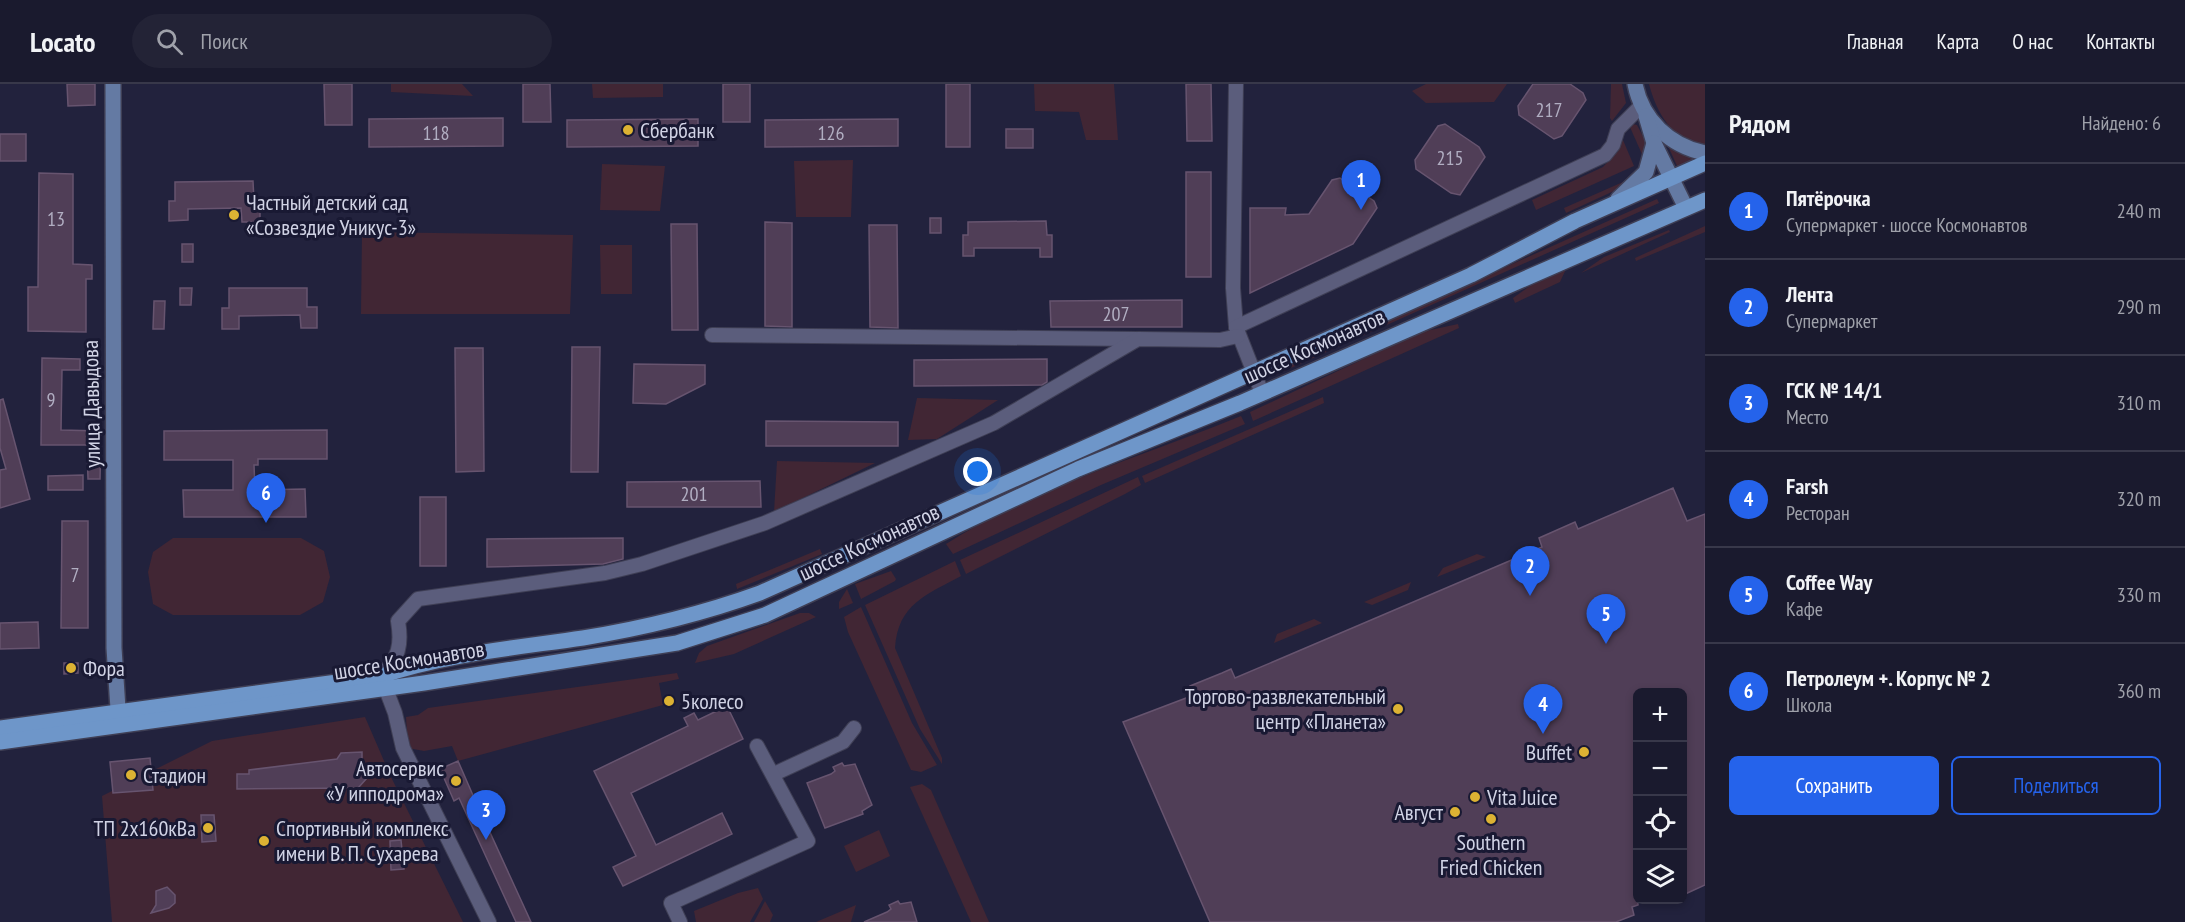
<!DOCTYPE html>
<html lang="ru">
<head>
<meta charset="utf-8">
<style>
  :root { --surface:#1a1a2e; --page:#232336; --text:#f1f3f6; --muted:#9fa1aa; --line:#38384a; --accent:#2563eb }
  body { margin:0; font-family:"PT Sans Narrow",sans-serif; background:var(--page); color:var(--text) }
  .controls { position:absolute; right:18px; bottom:18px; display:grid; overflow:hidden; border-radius:9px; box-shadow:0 3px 9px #0003 }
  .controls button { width:54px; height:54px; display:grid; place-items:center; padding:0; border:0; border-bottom:2px solid var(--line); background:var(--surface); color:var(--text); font:30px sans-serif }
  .you { position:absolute; left:978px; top:388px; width:21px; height:21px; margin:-15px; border:4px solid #fff; border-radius:50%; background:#1a73e8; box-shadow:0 0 0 9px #1a73e833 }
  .badge { display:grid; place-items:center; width:39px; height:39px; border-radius:50%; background:var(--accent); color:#fff; font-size:20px; font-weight:700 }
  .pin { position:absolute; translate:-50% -50px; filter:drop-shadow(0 2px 3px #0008) }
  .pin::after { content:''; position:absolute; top:32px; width:21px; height:18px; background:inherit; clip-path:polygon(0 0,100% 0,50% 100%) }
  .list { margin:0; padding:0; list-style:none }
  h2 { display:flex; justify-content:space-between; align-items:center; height:78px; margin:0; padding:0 24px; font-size:26px }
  h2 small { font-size:20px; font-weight:400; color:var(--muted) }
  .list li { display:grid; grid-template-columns:39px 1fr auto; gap:18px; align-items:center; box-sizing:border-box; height:96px; padding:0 24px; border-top:2px solid var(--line) }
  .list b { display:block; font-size:22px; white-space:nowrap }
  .list p { margin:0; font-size:20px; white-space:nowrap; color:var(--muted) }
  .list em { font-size:20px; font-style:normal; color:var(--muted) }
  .actions { display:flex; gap:12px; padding:18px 24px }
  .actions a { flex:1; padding:14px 0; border:2px solid var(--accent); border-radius:9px; text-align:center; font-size:21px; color:var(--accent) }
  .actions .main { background:var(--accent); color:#fff }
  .icon { flex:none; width:33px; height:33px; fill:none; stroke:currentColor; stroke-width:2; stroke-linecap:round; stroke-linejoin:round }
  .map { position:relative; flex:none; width:1705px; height:838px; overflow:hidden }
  header { display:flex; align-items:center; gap:36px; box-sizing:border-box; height:84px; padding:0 30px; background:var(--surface); border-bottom:2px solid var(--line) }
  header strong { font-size:28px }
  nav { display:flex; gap:33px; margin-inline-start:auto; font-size:21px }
  .search { width:420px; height:54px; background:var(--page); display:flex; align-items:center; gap:15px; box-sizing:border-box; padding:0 21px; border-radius:33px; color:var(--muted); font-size:22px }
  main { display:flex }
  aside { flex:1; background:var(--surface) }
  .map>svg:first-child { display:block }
</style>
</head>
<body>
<header>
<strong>Locato</strong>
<div class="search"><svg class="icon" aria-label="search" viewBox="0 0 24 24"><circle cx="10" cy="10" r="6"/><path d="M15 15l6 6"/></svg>Поиск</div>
<nav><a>Главная</a><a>Карта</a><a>О нас</a><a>Контакты</a></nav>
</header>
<main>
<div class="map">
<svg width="1705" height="838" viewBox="0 0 1705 838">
  <rect width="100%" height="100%" fill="#22223d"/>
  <!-- green -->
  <g fill="#412634">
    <path d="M 391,0 L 462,0 L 473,12 L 391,8 Z"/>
    <path d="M 592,0 L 663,0 L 663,13 L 593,14 Z"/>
    <path d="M 1034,0 L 1114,0 L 1118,56 L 1086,56 L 1079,28 L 1035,27 Z"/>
    <path d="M 1426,0 L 1507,0 L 1494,18 L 1426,19 L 1412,7 Z"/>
    <path d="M 1611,0 L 1622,0 L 1626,19 L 1612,37 L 1610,34 Z"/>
    <path d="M 1649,0 L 1705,0 L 1705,64 C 1673,56 1657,31 1649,0 Z"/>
    <path d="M 1633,40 L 1637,41 L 1646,58 L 1645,77 L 1629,41 Z"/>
    <path d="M 1618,55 L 1623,56 L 1634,82 L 1536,126 L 1532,116 L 1603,83 L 1615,70 Z"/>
    <path d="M 1668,62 L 1670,62 L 1701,75 L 1678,84 Z"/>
    <path d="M 853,76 L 851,133 L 796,133 L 794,77 Z"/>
    <path d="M 602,80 L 665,82 L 660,127 L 600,126 Z"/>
    <path d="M 1632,94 L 1627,101 L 1566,129 L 1564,124 Z"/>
    <path d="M 1657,115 L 1659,119 L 1273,292 L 1272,288 Z"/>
    <path d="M 1705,142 L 1705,148 L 1636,177 L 1635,174 Z"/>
    <path d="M 1669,146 L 1670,148 L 1581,189 L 1604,173 Z"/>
    <path d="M 362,148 L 573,151 L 570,230 L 361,230 Z"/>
    <path d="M 600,161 L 632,161 L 632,210 L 601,210 Z"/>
    <path d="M 1567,183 L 1560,198 L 1515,219 L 1513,214 L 1545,191 Z"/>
    <path d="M 1458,240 L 1459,244 L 1253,337 L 1250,328 L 1421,248 Z"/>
    <path d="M 1323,313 L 1324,319 L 1145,399 L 1142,392 Z"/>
    <path d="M 917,314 L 998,316 L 937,355 L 908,356 Z"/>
    <path d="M 1241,332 L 1245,340 L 1101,401 L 953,470 L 946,460 C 1037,402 1142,373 1241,332 Z"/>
    <path d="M 777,377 L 875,379 L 774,428 Z"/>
    <path d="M 1138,393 L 1141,401 L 1125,410 L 966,490 L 960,476 Z"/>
    <path d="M 173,454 L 301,454 L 324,467 L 330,493 L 323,518 L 300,531 L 173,531 L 153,520 L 148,488 L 153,468 Z"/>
    <path d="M 820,465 L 822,470 L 737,505 L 736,500 Z"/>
    <path d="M 1477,470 L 1486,473 L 1437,493 L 1443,484 Z"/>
    <path d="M 955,477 L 961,492 C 926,511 898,520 895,564 L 942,674 L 942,680 L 920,645 L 865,521 Z"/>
    <path d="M 891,487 L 896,495 L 895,497 L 861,515 L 855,500 Z"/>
    <path d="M 1411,498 L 1408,506 L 1372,521 L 1364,518 Z"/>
    <path d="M 847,505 L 853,519 L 839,525 L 839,518 Z"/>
    <path d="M 861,523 L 912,639 L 937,681 L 921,688 L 911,686 L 848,548 L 844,533 Z"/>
    <path d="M 800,529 L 809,529 L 816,533 L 734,570 L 695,579 L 699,569 L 707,562 Z"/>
    <path d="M 1314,535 L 1322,539 L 1274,559 L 1277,550 Z"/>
    <path d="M 677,589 L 679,595 L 659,599 L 663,621 L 458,677 L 452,662 L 424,667 L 408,664 L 406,633 L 418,631 L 428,624 Z"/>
    <path d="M 365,633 L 391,693 L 463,838 L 112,838 L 102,712 L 212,657 Z"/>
    <path d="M 922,700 L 931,706 L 989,838 L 971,838 L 910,703 Z"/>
    <path d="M 879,746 L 890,772 L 856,788 L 844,762 Z"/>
    <path d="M 758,804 L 763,815 L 750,838 L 696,838 L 694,827 L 738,809 Z"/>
    <path d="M 765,817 L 773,831 L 770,838 L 754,838 Z"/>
    <path d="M 856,821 L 851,838 L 816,838 Z"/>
  </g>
  <!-- building -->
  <g fill="#503e57" stroke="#67546f" stroke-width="1.5">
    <path d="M 67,0 L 95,0 L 95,21 L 68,22 Z"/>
    <path d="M 324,0 L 352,0 L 352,41 L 325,41 Z"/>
    <path d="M 523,0 L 550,0 L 551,38 L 523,38 Z"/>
    <rect x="723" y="0" width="27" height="38"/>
    <rect x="946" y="0" width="24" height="63"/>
    <path d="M 1186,0 L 1211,0 L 1212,57 L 1187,57 Z"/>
    <path d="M 1533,0 L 1570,0 L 1583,9 L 1586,16 L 1562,52 L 1554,55 L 1519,31 L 1518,22 Z"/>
    <path d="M 503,34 L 503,62 L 369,63 L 369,35 Z"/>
    <path d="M 698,35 L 698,62 L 567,63 L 567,36 Z"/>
    <path d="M 898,35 L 898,62 L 765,63 L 765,36 Z"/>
    <path d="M 1445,40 L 1479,63 L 1485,73 L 1460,111 L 1451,109 L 1416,85 L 1415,76 L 1438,42 Z"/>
    <rect x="1006" y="45" width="27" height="19"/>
    <rect x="0" y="50" width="26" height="27"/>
    <rect x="1186" y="88" width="25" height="105"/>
    <path d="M 39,89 L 73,90 L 73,180 L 92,181 L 92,195 L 86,195 L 86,248 L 28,247 L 28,203 L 38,203 Z"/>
    <path d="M 1340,94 L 1374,117 L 1377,124 L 1353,160 L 1250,209 L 1250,124 L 1286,124 L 1285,131 L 1309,130 L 1332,96 Z"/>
    <path d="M 253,97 L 254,117 L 260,117 L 260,138 L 242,138 L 241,124 L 188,125 L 188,136 L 169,137 L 169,117 L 175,117 L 175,98 Z"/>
    <rect x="930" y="134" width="11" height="15"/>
    <path d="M 1046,137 L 1047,151 L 1052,151 L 1052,173 L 1040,173 L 1040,164 L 974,164 L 974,172 L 963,172 L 963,151 L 968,151 L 968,138 Z"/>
    <path d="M 765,138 L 792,139 L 792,243 L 765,242 Z"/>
    <path d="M 671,140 L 697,140 L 698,246 L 672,246 Z"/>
    <path d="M 869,141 L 897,141 L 898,244 L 870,243 Z"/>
    <rect x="182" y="160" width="11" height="18"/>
    <path d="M 180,204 L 192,204 L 191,221 L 180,221 Z"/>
    <path d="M 229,204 L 307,204 L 307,223 L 317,223 L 317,244 L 301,244 L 300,231 L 239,232 L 239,245 L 222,245 L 222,224 L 229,224 Z"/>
    <path d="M 1182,216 L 1182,243 L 1051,243 L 1050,217 Z"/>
    <path d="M 154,217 L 165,217 L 164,245 L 153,245 Z"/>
    <path d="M 572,263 L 600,263 L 598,388 L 571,388 Z"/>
    <path d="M 455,264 L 483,264 L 484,387 L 456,388 Z"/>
    <path d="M 42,274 L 80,275 L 80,286 L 62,286 L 61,346 L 101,347 L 100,395 L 88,395 L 87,361 L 41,361 Z"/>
    <path d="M 1047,275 L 1047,298 L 1042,301 L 914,302 L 914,276 Z"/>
    <path d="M 634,280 L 705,281 L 705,300 L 666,320 L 633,319 Z"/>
    <path d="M 3,315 L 30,415 L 0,424 L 0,386 L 6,385 L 0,364 L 0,316 Z"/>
    <path d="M 766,337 L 898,338 L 898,362 L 766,362 Z"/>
    <path d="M 327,346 L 327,375 L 258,375 L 258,381 L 254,381 L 255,406 L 305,405 L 306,433 L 184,433 L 183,406 L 233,406 L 233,376 L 164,376 L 164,347 Z"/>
    <path d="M 83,391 L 83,406 L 48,406 L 48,392 Z"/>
    <path d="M 760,397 L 761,423 L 627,423 L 627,398 Z"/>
    <path d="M 1673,404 L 1687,437 L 1705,430 L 1705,801 L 1683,811 L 1683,609 L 1638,609 L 1638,821 L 1632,823 L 1634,831 L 1616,838 L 1210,838 L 1123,638 L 1194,611 L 1190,602 L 1222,589 L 1231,585 L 1235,594 L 1542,463 L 1539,454 L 1575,438 L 1578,445 Z"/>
    <rect x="420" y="413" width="26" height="69"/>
    <path d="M 62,437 L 88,437 L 88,544 L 61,544 Z"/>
    <path d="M 623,454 L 623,475 L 603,480 L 487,483 L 487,455 Z"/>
    <path d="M 38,538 L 39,564 L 0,565 L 0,539 Z"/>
    <path d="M 64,579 L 78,579 L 78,589 L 64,590 Z"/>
    <path d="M 727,622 L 743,655 L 631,709 L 656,761 L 722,729 L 732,750 L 623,802 L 613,783 L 636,772 L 594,687 L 688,642 L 684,634 L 694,629 L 698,636 Z"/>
    <path d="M 362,668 L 362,690 L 367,694 L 358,704 L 237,705 L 237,690 L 249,690 L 249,686 L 337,675 L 341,669 Z"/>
    <path d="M 150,674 L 153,706 L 113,709 L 110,678 Z"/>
    <path d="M 458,677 L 472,709 L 531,838 L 516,838 L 459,714 L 454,717 L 440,685 Z"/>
    <path d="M 842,679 L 844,682 L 855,680 L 872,721 L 862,727 L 863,730 L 825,744 L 807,699 L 831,690 L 835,687 L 833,683 Z"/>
    <path d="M 201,731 L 214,731 L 216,757 L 202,758 Z"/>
    <path d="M 401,756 L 404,785 L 391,786 L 390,757 Z"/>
    <path d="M 167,803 L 175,811 L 175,819 L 169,824 L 151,829 L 156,821 L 156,807 Z"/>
    <path d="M 898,817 L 900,820 L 911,818 L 917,838 L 864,838 L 887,828 L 891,825 L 889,821 Z"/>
  </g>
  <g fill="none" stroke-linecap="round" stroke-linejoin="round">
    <!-- street casing -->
    <g stroke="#3f3f55" stroke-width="16">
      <g id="street">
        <path d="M 1236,0 L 1233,204 L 1236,243 L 1262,309"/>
        <path d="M 1236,243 L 1605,71 L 1613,61 L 1618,45 L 1641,22"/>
        <path d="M 712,251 L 1136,255"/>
        <path d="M 774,690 L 843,658 L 854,644"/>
        <path d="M 489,838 L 403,664 L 395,629 L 381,592 C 399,574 402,561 398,537 L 418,515 L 605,489 L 642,480 L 765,439 L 994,339 L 1138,255 L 1220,256 L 1238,252"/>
        <path d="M 680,838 L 671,819 L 808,757 L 757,662"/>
      </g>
    </g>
    <!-- secondary casing -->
    <g stroke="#3f3f55" stroke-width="18">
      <g id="secondary">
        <path d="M 113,0 L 114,564 L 119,640"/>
        <path d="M 1635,0 C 1642,36 1670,62 1705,69"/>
        <path d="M 1646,32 L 1654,59 L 1686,124"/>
        <path d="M 1618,115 L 1646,88 L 1654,59"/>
      </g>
    </g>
    <!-- primary casing -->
    <g stroke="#3f3f55" stroke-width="18">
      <g id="primary">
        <path d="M 0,644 L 381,592 C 446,570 515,564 583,554 C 644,544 702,530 760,509 L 1471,191 L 1575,137 L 1705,79"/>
        <path d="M 0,658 L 424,599 L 677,559 L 765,531 L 1078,385 L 1240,319 L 1705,116"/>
      </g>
    </g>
    <!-- street -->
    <use href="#street" stroke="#5b5d7c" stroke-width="14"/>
    <!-- secondary -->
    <use href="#secondary" stroke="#647aa3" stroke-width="15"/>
    <!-- primary -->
    <use href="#primary" stroke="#6e96c9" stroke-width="15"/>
  </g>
  <!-- markers -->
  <g fill="#dcb233" stroke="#191933" stroke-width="2">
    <circle cx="628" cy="46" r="6"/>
    <circle cx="234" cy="131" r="6"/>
    <circle cx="71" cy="584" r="6"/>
    <circle cx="669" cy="617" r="6"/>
    <circle cx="1398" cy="625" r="6"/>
    <circle cx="1584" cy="668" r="6"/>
    <circle cx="131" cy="691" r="6"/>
    <circle cx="456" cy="697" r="6"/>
    <circle cx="1475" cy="713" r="6"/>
    <circle cx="1455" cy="728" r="6"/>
    <circle cx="1491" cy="735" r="6"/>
    <circle cx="208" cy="744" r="6"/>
    <circle cx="264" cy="757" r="6"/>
  </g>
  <g text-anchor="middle" stroke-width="6" stroke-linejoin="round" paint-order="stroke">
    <!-- number labels -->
    <g font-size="20" fill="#b1aec2">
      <text x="1549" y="33">217</text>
      <text x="436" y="56">118</text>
      <text x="831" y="56">126</text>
      <text x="1450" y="81">215</text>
      <text x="56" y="142">13</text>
      <text x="1116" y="237">207</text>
      <text x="51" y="323">9</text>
      <text x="694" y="417">201</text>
      <text x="75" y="498">7</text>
    </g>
    <!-- poi labels -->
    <g font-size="22" fill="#d1d3e5" stroke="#191933" text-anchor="start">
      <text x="640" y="54">Сбербанк</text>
      <text x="246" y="126">Частный детский сад<tspan x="246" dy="25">«Созвездие Уникус-3»</tspan></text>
      <text x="83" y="592">Фора</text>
      <text x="1386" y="620" text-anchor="end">Торгово-развлекательный<tspan x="1386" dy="25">центр «Планета»</tspan></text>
      <text x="681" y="625">5колесо</text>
      <text x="1572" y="676" text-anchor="end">Buffet</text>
      <text x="444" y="692" text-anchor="end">Автосервис<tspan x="444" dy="25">«У ипподрома»</tspan></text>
      <text x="143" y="699">Стадион</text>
      <text x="1487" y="721">Vita Juice</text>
      <text x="1443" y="736" text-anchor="end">Август</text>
      <text x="196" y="752" text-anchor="end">ТП 2х160кВа</text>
      <text x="276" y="752">Спортивный комплекс<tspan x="276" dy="25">имени В. П. Сухарева</tspan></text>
      <text x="1491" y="766" text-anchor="middle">Southern<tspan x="1491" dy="25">Fried Chicken</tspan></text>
    </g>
    <!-- street labels -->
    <g font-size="22" fill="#d1d3e5" stroke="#191933">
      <text transform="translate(1314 262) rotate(-24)" y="8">шоссе Космонавтов</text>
      <text transform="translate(91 320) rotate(-91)" y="8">улица Давыдова</text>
      <text transform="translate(869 458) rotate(-25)" y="8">шоссе Космонавтов</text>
      <text transform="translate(409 576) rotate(-9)" y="8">шоссе Космонавтов</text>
    </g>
  </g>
</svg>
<div class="controls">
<button>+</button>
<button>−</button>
<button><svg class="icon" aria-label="locate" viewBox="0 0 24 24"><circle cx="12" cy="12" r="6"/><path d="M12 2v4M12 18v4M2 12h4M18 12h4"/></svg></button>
<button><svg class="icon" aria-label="layers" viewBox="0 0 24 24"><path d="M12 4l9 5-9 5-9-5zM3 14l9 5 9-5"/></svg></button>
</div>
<div class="you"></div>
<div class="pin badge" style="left:1361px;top:126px">1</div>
<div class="pin badge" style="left:1530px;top:512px">2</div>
<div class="pin badge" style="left:486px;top:756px">3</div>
<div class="pin badge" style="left:1543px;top:650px">4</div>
<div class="pin badge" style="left:1606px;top:560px">5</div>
<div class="pin badge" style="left:266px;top:439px">6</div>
</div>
<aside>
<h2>Рядом<small>Найдено: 6</small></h2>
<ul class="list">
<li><span class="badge">1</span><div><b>Пятёрочка</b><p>Супермаркет · шоссе Космонавтов</p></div><em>240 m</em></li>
<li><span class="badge">2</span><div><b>Лента</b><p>Супермаркет</p></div><em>290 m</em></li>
<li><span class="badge">3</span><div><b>ГСК № 14/1</b><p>Место</p></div><em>310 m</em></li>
<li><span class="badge">4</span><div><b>Farsh</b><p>Ресторан</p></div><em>320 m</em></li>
<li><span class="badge">5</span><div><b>Coffee Way</b><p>Кафе</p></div><em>330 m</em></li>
<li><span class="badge">6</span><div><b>Петролеум +. Корпус № 2</b><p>Школа</p></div><em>360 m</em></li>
</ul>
<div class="actions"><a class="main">Сохранить</a><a>Поделиться</a></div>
</aside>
</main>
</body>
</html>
